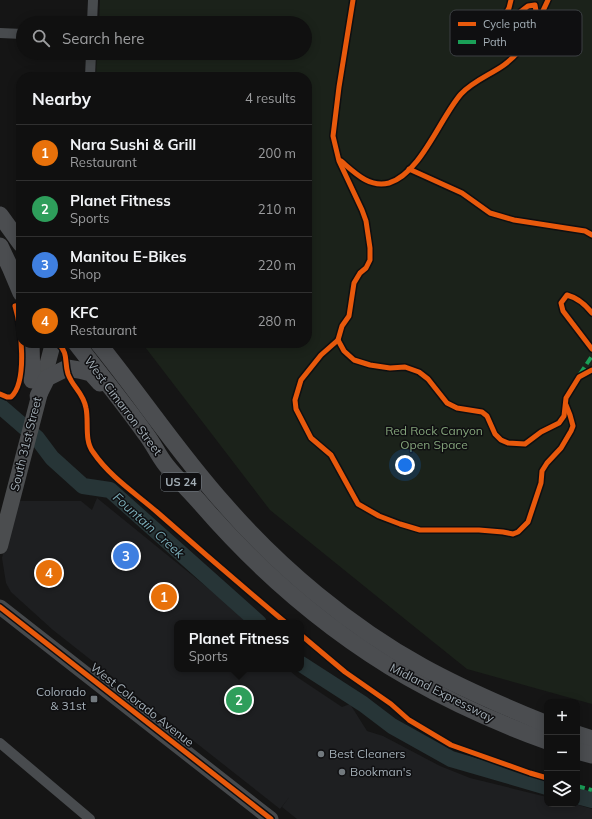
<!DOCTYPE html>
<html lang="en">
<head>
<meta charset="utf-8">
<style>
  :root { --surface:#101010; --page:#1e1e1e; --text:#f1f3f6; --muted:#9c9d9f; --line:#303030; --accent:#b45309 }
  body { margin:0; font-family:Mulish,sans-serif; background:var(--page); color:var(--text) }
  .controls { position:absolute; right:12px; bottom:12px; display:grid; overflow:hidden; border-radius:8px; box-shadow:0 2px 10px #0003 }
  .controls button { width:36px; height:36px; display:grid; place-items:center; padding:0; border:0; border-bottom:1px solid var(--line); background:var(--surface); color:var(--text); font:20px sans-serif }
  .you { position:absolute; left:405px; top:465px; width:14px; height:14px; margin:-10px; border:3px solid #fff; border-radius:50%; background:#1a73e8; box-shadow:0 0 0 6px #1a73e833 }
  .badge { display:grid; place-items:center; width:26px; height:26px; border-radius:50%; background:var(--accent); color:#fff; font-size:13px; font-weight:700 }
  .pin { position:absolute; translate:-50% -50%; border:2px solid #fff; box-shadow:0 1px 4px #0006 }
  .popup { position:absolute; left:174px; top:620px; width:130px; height:52px; box-sizing:border-box; display:grid; place-content:center; border-radius:8px; background:var(--surface); filter:drop-shadow(0 1px 3px #0005); font-size:13px; white-space:nowrap; color:var(--muted) }
  .popup b { font-size:15px; color:var(--text) }
  .popup::after { content:''; position:absolute; left:50%; top:100%; margin-left:-8px; border:8px solid transparent; border-top-color:var(--surface) }
  .list { margin:0; padding:0; list-style:none }
  h2 { display:flex; justify-content:space-between; align-items:center; height:52px; margin:0; padding:0 16px; font-size:17px }
  h2 small { font-size:13px; font-weight:400; color:var(--muted) }
  .list li { display:grid; grid-template-columns:26px 1fr auto; gap:12px; align-items:center; box-sizing:border-box; height:56px; padding:0 16px; border-top:1px solid var(--line) }
  .list b { display:block; font-size:15px; white-space:nowrap }
  .list p { margin:0; font-size:13px; white-space:nowrap; color:var(--muted) }
  .list em { font-size:13px; font-style:normal; color:var(--muted) }
  .icon { flex:none; width:22px; height:22px; fill:none; stroke:currentColor; stroke-width:2; stroke-linecap:round; stroke-linejoin:round }
  .map { position:relative; flex:none; width:592px; height:819px; overflow:hidden }
  .search { position:absolute; background:var(--surface); box-shadow:0 2px 10px #0003; left:16px; top:16px; width:296px; height:44px; display:flex; align-items:center; gap:10px; box-sizing:border-box; padding:0 14px; border-radius:22px; color:var(--muted); font-size:15px }
  .panel { position:absolute; background:var(--surface); box-shadow:0 2px 10px #0003; left:16px; top:72px; width:296px; height:276px; border-radius:16px }
  .map>svg:first-child { display:block }
</style>
</head>
<body>
<div class="map">
<svg width="592" height="819" viewBox="0 0 592 819">
  <rect width="100%" height="100%" fill="#151515"/>
  <!-- built -->
  <path fill="#1e1f21" d="M 97,498 L 251,623 L 177,623 L 177,669 L 288,669 L 297,677 L 342,707 L 350,704 L 367,731 L 383,736 L 440,766 L 470,778 L 547,797 L 547,804 L 575,804 L 592,809 L 592,819 L 297,819 L 282,807 L 290,796 L 280,809 L 53,630 L 11,592 L 6,583 L 2,558 L 16,501 L 81,501 L 92,510 Z"/>
  <!-- green -->
  <path fill="#1b221a" d="M 100,0 L 592,0 L 592,704 L 467,669 L 411,624 L 270,510 L 142,343 L 307,343 L 307,77 L 96,77 L 97,53 L 305,53 L 305,23 L 99,23 Z"/>
  <g fill="none" stroke-linecap="round" stroke-linejoin="round">
    <!-- river -->
    <g stroke="#273537" stroke-width="16">
      <path d="M 0,406 L 37,438 L 52,458 L 83,486 L 110,490 L 259,623"/>
      <path d="M 301,664 L 363,704 L 392,726 L 451,759 L 547,787"/>
      <path d="M 577,796 L 592,800"/>
    </g>
    <!-- minor -->
    <g stroke="#484b4e" stroke-width="10">
      <path d="M 92,23 L 93,0"/>
      <path d="M 0,33 L 23,34"/>
      <path d="M 90,77 L 91,53"/>
      <path d="M 0,743 L 90,819"/>
    </g>
    <!-- secondary -->
    <path stroke="#46494c" stroke-width="15" d="M 0,607 L 271,819"/>
    <!-- primary -->
    <path stroke="#4b4d4f" stroke-width="16" d="M 0,546 L 53,343"/>
    <!-- trunk -->
    <g stroke="#4b4d50" stroke-width="17">
      <path d="M 0,215 L 21,244"/>
      <path d="M 0,246 L 10,267 L 21,293"/>
      <path d="M 31,343 L 32,380"/>
      <path d="M 76,343 C 99,373 123,402 145,433 C 153,443 158,455 166,465 C 177,479 190,491 202,505 C 261,573 331,633 409,678 C 453,703 500,724 547,741"/>
      <path d="M 98,343 C 141,396 179,454 225,505 C 280,568 349,626 423,667 C 463,689 505,707 547,724"/>
      <path d="M 38,396 L 47,378 L 67,368 L 79,370 L 91,373 L 100,383"/>
      <path d="M 577,734 L 592,739"/>
      <path d="M 577,751 L 592,755"/>
    </g>
    <!-- quiet -->
    <g stroke="#1a9f57" stroke-width="4" stroke-dasharray="8 4" stroke-linecap="butt">
      <path d="M 580,374 L 592,356"/>
      <path d="M 577,786 L 592,790"/>
    </g>
    <!-- cycleway casing -->
    <g stroke="#0f0f11" stroke-width="8">
      <g id="cycleway">
        <path d="M 353,0 L 339,87 L 333,136 L 339,161 L 362,210 L 366,221 L 370,248 L 370,260 L 366,268 L 360,273 L 354,283 L 349,316 L 342,326 L 338,340 L 344,351 L 354,360 L 370,365 L 390,368 L 405,367 L 419,372 L 428,379 L 447,403 L 457,408 L 482,412 L 487,416 L 495,434 L 501,440 L 508,443 L 525,444 L 541,432 L 559,423 L 564,416 L 566,398 L 579,377 L 592,370"/>
        <path d="M 511,0 L 509,8 L 497,30 L 497,36 L 504,30 L 510,20 L 528,6 L 535,5 L 536,11 L 532,22"/>
        <path d="M 341,161 C 355,173 369,188 389,183 C 421,173 440,118 461,94 C 473,81 490,75 504,65 C 526,49 537,24 548,0"/>
        <path d="M 409,169 L 462,193 L 490,213 L 514,220 L 585,231 L 592,235"/>
        <path d="M 592,313 C 585,304 578,298 567,295 L 561,303 L 563,311 L 592,349"/>
        <path d="M 338,340 L 321,355 L 301,380 L 295,400 L 296,409 L 311,438 L 331,455 L 358,504 L 379,516 L 400,524 L 420,530 L 479,530 L 503,532 L 513,534 L 518,532 L 528,522 L 541,483 L 542,471 L 547,463 L 561,448 L 571,431 L 573,426 L 570,415 L 566,405"/>
        <path d="M 58,343 C 69,354 64,361 68,374 C 73,388 83,392 86,408 C 89,422 84,440 93,452 C 110,477 135,493 157,512 C 200,550 243,587 286,623"/>
        <path d="M 0,394 L 7,397 L 11,397 C 28,382 21,326 15,306 L 21,305"/>
        <path d="M 0,607 L 271,819"/>
        <path d="M 301,635 L 345,672 L 391,704 L 409,720 L 451,745 L 530,773 L 547,778"/>
      </g>
    </g>
    <!-- cycleway -->
    <use href="#cycleway" stroke="#e8590c" stroke-width="5"/>
  </g>
  <!-- markers -->
  <g fill="#72797e" stroke="#0f0f11" stroke-width="1.5">
    <rect x="90" y="695" width="8" height="8" rx="2"/>
    <circle cx="321" cy="754" r="4"/>
    <circle cx="342" cy="772" r="4"/>
  </g>
  <g text-anchor="middle" stroke-width="3" stroke-linejoin="round" paint-order="stroke">
    <!-- shield labels -->
    <rect fill="#0f0f11" stroke="#777f85" stroke-width="1" x="161" y="473" width="40" height="18" rx="3"/>
    <g font-size="11" font-weight="bold" fill="#a4afb7">
      <text x="181" y="486">US 24</text>
    </g>
    <!-- street labels -->
    <g font-size="12" fill="#a4afb7" stroke="#0f0f11">
      <text transform="translate(123 406) rotate(53)" y="4">West Cimarron Street</text>
      <text transform="translate(26 444) rotate(-76)" y="4">South 31st Street</text>
      <text transform="translate(442 693) rotate(27)" y="4">Midland Expressway</text>
      <text transform="translate(142 705) rotate(38)" y="4">West Colorado Avenue</text>
    </g>
    <!-- park labels -->
    <g font-size="12" fill="#83a37a" stroke="#0f0f11">
      <text x="434" y="435">Red Rock Canyon<tspan x="434" dy="14">Open Space</tspan></text>
    </g>
    <!-- poi labels -->
    <g font-size="12" fill="#a4afb7" stroke="#0f0f11" text-anchor="start">
      <text x="86" y="696" text-anchor="end">Colorado<tspan x="86" dy="14">&amp; 31st</tspan></text>
      <text x="329" y="758">Best Cleaners</text>
      <text x="350" y="776">Bookman's</text>
    </g>
    <!-- water labels -->
    <g font-size="13" font-style="italic" fill="#78aab5" stroke="#0f0f11">
      <text transform="translate(149 525) rotate(42)" y="5">Fountain Creek</text>
    </g>
  </g>
  <!-- legend -->
  <rect x="450" y="10" width="132" height="46" rx="6" fill="#0f0f11" stroke="#3c3f43" stroke-width="1"/>
  <rect x="458" y="22" width="18" height="4" fill="#e8590c"/>
  <rect x="458" y="40" width="18" height="4" fill="#1a9f57"/>
  <g font-size="11" fill="#a4afb7">
    <text x="483" y="28">Cycle path</text>
    <text x="483" y="46">Path</text>
  </g>
</svg>
<div class="controls">
<button>+</button>
<button>−</button>
<button><svg class="icon" aria-label="layers" viewBox="0 0 24 24"><path d="M12 4l9 5-9 5-9-5zM3 14l9 5 9-5"/></svg></button>
</div>
<div class="you"></div>
<div class="pin badge" style="left:164px;top:597px;background:#e8710a">1</div>
<div class="pin badge" style="left:239px;top:700px;background:#2e9e5b">2</div>
<div class="popup"><b>Planet Fitness</b>Sports</div>
<div class="pin badge" style="left:126px;top:556px;background:#3f7fe0">3</div>
<div class="pin badge" style="left:49px;top:573px;background:#e8710a">4</div>
<div class="search"><svg class="icon" aria-label="search" viewBox="0 0 24 24"><circle cx="10" cy="10" r="6"/><path d="M15 15l6 6"/></svg>Search here</div>
<section class="panel">
<h2>Nearby<small>4 results</small></h2>
<ul class="list">
<li><span class="badge" style="background:#e8710a">1</span><div><b>Nara Sushi &amp; Grill</b><p>Restaurant</p></div><em>200 m</em></li>
<li><span class="badge" style="background:#2e9e5b">2</span><div><b>Planet Fitness</b><p>Sports</p></div><em>210 m</em></li>
<li><span class="badge" style="background:#3f7fe0">3</span><div><b>Manitou E-Bikes</b><p>Shop</p></div><em>220 m</em></li>
<li><span class="badge" style="background:#e8710a">4</span><div><b>KFC</b><p>Restaurant</p></div><em>280 m</em></li>
</ul>
</section>
</div>
</body>
</html>
